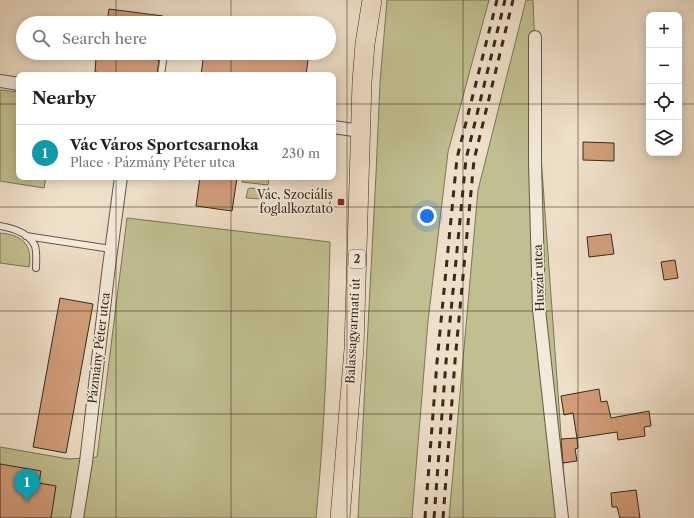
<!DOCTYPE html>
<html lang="en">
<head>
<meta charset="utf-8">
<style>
  :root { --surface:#fff; --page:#f2f2f2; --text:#222; --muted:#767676; --line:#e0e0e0; --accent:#1a73e8 }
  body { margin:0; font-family:"Libre Caslon Text",serif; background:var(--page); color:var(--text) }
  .controls { position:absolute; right:12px; top:12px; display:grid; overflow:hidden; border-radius:8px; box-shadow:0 2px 10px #0003 }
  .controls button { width:36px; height:36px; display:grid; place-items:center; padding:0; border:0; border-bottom:1px solid var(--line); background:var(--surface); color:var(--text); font:20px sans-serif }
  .you { position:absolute; left:427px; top:216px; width:14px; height:14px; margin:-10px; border:3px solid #fff; border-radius:50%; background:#1a73e8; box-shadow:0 0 0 6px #1a73e833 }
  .badge { display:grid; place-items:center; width:26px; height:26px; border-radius:50%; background:var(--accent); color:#fff; font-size:13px; font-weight:700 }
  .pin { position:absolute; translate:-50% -33px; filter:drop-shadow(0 1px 2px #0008) }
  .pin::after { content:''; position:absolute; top:21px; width:14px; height:12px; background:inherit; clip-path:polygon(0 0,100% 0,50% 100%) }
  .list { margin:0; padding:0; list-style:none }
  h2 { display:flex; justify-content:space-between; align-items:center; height:52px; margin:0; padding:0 16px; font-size:17px }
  h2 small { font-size:13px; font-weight:400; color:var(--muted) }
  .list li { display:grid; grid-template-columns:26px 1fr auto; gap:12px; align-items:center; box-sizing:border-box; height:56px; padding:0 16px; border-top:1px solid var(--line) }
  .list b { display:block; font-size:15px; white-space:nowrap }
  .list p { margin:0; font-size:13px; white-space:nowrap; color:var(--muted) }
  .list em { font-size:13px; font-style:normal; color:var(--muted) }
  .icon { flex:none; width:22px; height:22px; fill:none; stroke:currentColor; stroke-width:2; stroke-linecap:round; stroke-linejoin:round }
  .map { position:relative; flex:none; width:694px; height:518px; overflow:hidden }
  .search { position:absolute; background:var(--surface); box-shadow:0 2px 10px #0003; left:16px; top:16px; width:320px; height:44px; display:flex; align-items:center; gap:10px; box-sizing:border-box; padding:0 14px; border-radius:22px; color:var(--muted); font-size:15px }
  .panel { position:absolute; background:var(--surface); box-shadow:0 2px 10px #0003; left:16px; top:72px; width:320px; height:108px; border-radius:8px }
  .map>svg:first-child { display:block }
</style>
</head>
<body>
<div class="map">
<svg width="694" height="518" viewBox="0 0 694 518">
  <rect width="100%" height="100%" fill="#eedfc8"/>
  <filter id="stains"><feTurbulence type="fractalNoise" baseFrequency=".005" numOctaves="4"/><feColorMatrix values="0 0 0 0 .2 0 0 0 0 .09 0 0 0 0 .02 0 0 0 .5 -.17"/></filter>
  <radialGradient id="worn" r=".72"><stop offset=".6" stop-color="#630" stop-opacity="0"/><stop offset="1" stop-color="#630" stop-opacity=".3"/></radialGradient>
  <!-- green -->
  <g fill="#c1bf90" stroke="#7c7556">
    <path d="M 387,0 L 489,0 L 448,152 L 428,321 L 412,518 L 358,518 L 376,174 L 380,82 Z"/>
    <path d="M 526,0 L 533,0 L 538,115 L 567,518 L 449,518 L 478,190 Z"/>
    <path d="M 0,90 L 19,92 L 19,177 L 46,177 L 44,188 L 0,181 Z"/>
    <path d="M 243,177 L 261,177 L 269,179 L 268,185 L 242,182 Z"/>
    <path d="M 251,188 L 265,190 L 263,199 L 246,198 L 248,189 Z"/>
    <path d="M 127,218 L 330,242 C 328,334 325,427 316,518 L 0,518 L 0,447 L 69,459 L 97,457 Z"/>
    <path d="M 0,233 C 22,235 33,244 29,267 L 0,263 Z"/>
  </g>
  <!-- building -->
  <g fill="#d29d79" stroke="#372b1c">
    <path d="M 109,9 L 163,16 L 162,23 L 107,23 Z"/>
    <path d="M 103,53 L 149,53 L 148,59 L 159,60 L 157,75 L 102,75 L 102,73 L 95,72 L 96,58 L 102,58 Z"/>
    <path d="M 204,53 L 309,53 L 306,75 L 201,75 Z"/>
    <path d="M 583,142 L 614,143 L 614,161 L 583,160 Z"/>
    <path d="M 200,177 L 237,178 L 232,211 L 196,206 Z"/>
    <path d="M 611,234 L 614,254 L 589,257 L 587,237 Z"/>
    <path d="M 675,260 L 678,278 L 664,280 L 661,262 Z"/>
    <path d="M 60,298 L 93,304 L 66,453 L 33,447 Z"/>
    <path d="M 599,389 L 601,402 L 607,401 L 611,418 L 649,411 L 651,426 L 644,427 L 645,436 L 618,440 L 617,432 L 577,438 L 578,448 L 575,449 L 577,461 L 563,463 L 561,439 L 577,438 L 573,413 L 564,415 L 561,396 Z"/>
    <path d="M 0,464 L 41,471 L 39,483 L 56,486 L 51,518 L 0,518 Z"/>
    <path d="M 636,490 L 640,518 L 620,518 L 617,507 L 612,507 L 611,493 Z"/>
  </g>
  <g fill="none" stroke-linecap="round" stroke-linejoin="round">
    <!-- service casing -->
    <g stroke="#655847" stroke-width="8">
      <g id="service">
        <path d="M 161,75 L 164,54"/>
        <path d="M 0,226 C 12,228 29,233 35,246 C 37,252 36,262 36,268"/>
        <path d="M 26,236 L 111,249"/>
      </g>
    </g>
    <!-- minor casing -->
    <g stroke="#655847" stroke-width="14">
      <g id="minor">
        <path d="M 535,37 L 535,163 L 539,309 L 562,518"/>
        <path d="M 0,81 L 19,84"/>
        <path d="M 333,127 L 361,131"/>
        <path d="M 77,518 L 86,462 L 108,274 L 121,177"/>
      </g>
    </g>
    <!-- primary casing -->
    <g stroke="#372b1c" stroke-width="20">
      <path id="primary" d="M 340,518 L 354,349 L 362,82 L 365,44 L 372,0"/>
    </g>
    <!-- service -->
    <use href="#service" stroke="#f4eadb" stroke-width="6"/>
    <!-- minor -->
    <use href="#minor" stroke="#f4eadb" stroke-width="12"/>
    <!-- primary -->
    <use href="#primary" stroke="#eedfc8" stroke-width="19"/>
    <!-- rail -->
    <g stroke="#372b1c" stroke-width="3" stroke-dasharray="7 7" stroke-linecap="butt">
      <path d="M 425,518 L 437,362 L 457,158 L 497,0"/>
      <path d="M 434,518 L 446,362 L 466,159 L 505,0"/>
      <path d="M 443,518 L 455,361 L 474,160 L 513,0"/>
    </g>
  </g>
  <!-- grid -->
  <path fill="none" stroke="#372b1c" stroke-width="1" stroke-opacity="0.55" d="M 116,0 L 116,23M 231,0 L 231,23M 347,0 L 347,518M 463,0 L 463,518M 578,0 L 578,518M 116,53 L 116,75M 231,53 L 231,75M 0,104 L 19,104M 333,104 L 649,104M 679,104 L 694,104M 116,177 L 116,518M 231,177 L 231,518M 0,207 L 694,207M 0,311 L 694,311M 0,414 L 694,414"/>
  <!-- markers -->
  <rect fill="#8f2418" stroke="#f4eadb" stroke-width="1.5" x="337" y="198" width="8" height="8" rx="2"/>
  <g text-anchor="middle" stroke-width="3.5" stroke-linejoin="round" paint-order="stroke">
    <!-- shield labels -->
    <rect fill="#f4eadb" stroke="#706455" stroke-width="1" x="349" y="250" width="16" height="18" rx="3"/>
    <g font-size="11" font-weight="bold" fill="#372b1c">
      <text x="357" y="263">2</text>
    </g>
    <!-- poi labels -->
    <g font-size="12" fill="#372b1c" stroke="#f4eadb" text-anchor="end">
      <text x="333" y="199">Vác, Szociális<tspan x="333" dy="14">foglalkoztató</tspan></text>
    </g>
    <!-- street labels -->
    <g font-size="12" fill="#372b1c" stroke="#f4eadb">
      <text transform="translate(539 278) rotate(-92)" y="4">Huszár utca</text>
      <text transform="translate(353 331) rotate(-87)" y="4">Balassagyarmati út</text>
      <text transform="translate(99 348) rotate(-83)" y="4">Pázmány Péter utca</text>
    </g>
  </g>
  <rect width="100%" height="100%" filter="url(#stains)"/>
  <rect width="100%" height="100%" fill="url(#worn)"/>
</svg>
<div class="controls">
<button>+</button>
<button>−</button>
<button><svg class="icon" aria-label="locate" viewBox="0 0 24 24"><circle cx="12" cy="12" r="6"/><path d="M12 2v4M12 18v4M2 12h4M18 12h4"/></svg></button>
<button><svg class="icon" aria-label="layers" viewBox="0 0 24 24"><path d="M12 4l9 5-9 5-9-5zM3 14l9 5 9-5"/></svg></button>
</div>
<div class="you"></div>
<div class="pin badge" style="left:27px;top:502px;background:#0f9aa8">1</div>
<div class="search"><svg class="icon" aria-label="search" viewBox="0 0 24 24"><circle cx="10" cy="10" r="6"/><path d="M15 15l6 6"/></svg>Search here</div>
<section class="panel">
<h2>Nearby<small></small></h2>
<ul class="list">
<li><span class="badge" style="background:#0f9aa8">1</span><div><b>Vác Város Sportcsarnoka</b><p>Place · Pázmány Péter utca</p></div><em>230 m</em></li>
</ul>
</section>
</div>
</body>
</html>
